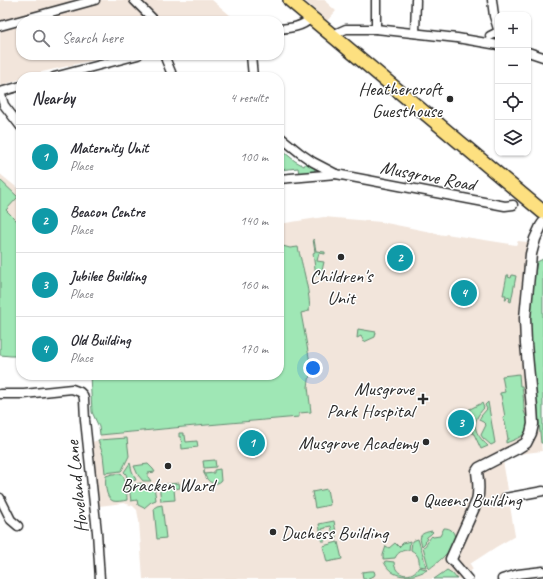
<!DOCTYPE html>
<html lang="en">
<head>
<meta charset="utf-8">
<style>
  :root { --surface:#fff; --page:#f2f2f3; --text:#2b2b33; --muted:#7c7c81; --line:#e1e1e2; --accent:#2b2b2b }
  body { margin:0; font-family:Caveat,sans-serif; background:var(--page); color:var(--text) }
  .controls { position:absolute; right:12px; top:12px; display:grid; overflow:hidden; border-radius:8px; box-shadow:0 1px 3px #0004 }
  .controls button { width:36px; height:36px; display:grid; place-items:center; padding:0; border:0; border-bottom:1px solid var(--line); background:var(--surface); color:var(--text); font:20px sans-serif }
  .you { position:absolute; left:313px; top:368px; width:14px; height:14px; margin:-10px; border:3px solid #fff; border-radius:50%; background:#1a73e8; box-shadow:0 0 0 6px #1a73e833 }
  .badge { display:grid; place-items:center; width:26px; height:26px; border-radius:50%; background:var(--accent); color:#fff; font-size:13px; font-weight:700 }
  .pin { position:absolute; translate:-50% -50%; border:2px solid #fff; box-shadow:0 1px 4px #0006 }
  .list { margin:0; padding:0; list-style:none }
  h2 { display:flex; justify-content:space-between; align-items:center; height:52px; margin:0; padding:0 16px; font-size:17px }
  h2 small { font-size:13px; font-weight:400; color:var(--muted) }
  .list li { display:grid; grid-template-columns:26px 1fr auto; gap:12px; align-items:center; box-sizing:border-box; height:64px; padding:0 16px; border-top:1px solid var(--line) }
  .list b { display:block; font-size:15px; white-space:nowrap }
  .list p { margin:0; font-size:13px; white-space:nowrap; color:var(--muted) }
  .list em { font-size:13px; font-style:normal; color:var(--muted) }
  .icon { flex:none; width:22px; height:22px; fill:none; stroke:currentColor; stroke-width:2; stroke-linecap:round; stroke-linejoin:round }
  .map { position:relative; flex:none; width:543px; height:579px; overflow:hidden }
  .search { position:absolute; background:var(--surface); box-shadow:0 1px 3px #0004; left:16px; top:16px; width:268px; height:44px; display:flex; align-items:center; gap:10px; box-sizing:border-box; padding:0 14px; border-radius:16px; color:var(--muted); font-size:15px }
  .panel { position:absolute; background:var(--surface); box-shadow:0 1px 3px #0004; left:16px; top:72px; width:268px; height:308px; border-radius:16px }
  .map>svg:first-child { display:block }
</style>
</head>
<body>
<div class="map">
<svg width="543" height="579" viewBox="0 0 543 579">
  <rect width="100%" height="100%" fill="#fff"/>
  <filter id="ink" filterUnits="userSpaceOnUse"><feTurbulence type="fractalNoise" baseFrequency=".025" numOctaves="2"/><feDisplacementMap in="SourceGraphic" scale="8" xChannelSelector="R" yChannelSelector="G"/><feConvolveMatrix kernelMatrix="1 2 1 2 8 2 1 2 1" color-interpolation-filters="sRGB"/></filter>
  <g filter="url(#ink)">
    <!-- built -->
    <g fill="#f2e5db">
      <path d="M 0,0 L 212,0 L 237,21 L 21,21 L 21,55 L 116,55 L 42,72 L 28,77 L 21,77 L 21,79 L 0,86 Z"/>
      <path d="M 304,0 L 326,0 L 326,2 L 336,11 L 327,21 Z"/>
      <path d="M 0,174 L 21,191 L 21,225 L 0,205 Z"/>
      <path d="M 324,217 L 381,222 L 436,233 L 436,234 L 445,235 L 446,234 L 516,245 L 518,241 L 527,242 L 538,253 L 533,285 L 530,331 L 542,451 L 518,454 L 503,461 L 508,490 L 503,491 L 506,507 L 510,506 L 515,536 L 496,547 L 470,564 L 473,569 L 461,579 L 457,579 L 452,573 L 447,570 L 434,579 L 143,579 L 139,521 L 137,510 L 133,506 L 124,503 L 99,506 L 92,442 L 99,440 L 100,435 L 299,417 L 298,413 L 311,412 L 308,387 L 311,368 L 301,312 L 310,307 L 307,289 L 298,247 L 290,248 L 279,245 L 279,224 Z"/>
    </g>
    <!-- green -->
    <g fill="#9fe7b5" stroke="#658970">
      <path d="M 279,148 L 295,161 L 304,166 L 307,161 L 315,166 L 315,171 L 311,173 L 299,174 L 298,168 L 279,170 Z"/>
      <path d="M 0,180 L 18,197 L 6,210 L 21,225 L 21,356 L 11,356 L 0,355 Z"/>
      <path d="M 313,239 L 314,240 L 316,251 L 325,252 L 325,254 L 319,253 L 317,261 L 324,262 L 321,275 L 316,276 L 313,253 L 315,252 Z"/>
      <path d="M 279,245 L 290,248 L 298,247 C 301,261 312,299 309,311 L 301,313 L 311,368 L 308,387 L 311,412 L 299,413 L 299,417 L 184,427 L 100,435 L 99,427 L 92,412 L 90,375 L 279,375 Z"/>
      <path d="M 543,259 L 543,443 L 541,443 L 530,331 L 530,312 L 533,285 L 537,262 Z"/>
      <path d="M 507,275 L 509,275 L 508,277 L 511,278 L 512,275 L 516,276 L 511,302 L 509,301 L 510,298 L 507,297 L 506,300 L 505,300 L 506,295 L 503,295 Z"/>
      <path d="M 358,329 L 376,332 L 375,337 L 364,342 L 361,336 L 357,338 Z"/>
      <path d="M 519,374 L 520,386 L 522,386 C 523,394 524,403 524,411 C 525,416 529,419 529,423 C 528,436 516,439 506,443 L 506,440 L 508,439 L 505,422 L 504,422 L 503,418 L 505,417 L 501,395 L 500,395 L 500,393 L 505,392 L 502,376 Z"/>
      <path d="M 488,402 L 495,443 L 491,445 L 483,438 L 481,435 L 486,425 L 483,422 L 479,420 L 481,416 L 487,409 L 485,405 Z"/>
      <path d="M 482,403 L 484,408 C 470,423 474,433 488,446 L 481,449 L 474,434 L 473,434 L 472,430 L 464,412 Z"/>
      <path d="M 179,433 L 183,433 L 183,435 L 185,435 L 186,442 L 197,441 L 198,447 L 182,449 L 181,437 L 179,437 Z"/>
      <path d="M 127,438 L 129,456 L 122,470 L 121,471 L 105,473 L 103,455 L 98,440 Z"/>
      <path d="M 215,460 L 216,467 L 204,468 L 203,461 Z"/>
      <path d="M 130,463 L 132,471 L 136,480 L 128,482 L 126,474 L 124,472 Z"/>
      <path d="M 148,464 L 153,469 L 155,472 L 148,473 L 148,477 L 151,481 L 143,481 L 138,475 L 134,466 Z"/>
      <path d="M 220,469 L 221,481 C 213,488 204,479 204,470 L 204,474 L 214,473 L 214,470 Z"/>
      <path d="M 112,474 C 115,474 119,473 122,475 C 126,478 127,495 127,500 C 123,501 116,502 113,501 C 105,498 105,482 106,476 Z"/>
      <path d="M 141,483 L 147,486 L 154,486 L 156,500 L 151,502 L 144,508 L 138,505 L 137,500 L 131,501 L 129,486 Z"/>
      <path d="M 179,483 L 180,488 L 174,489 L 175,500 L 161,501 L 159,485 Z"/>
      <path d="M 327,489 L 330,505 L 315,508 L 312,492 Z"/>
      <path d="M 162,505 L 166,538 L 157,539 L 154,508 L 157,506 Z"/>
      <path d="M 334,521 L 337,538 L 334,539 L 331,526 L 326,527 L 326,528 L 322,529 L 325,541 L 322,541 L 319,524 Z"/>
      <path d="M 444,528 C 448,528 452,529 454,534 C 459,546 437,563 429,569 L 423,547 C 428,545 428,539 432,536 L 433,537 L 440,536 Z"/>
      <path d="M 432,531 L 433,532 L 431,534 L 427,537 L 425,543 L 422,546 C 418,535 421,533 432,531 Z"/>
      <path d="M 418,539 L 423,555 L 426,567 L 419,566 C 420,559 418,554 411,550 L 412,541 Z"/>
      <path d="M 410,541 L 409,550 C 402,550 398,552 395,558 L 383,559 L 383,555 L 386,546 L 389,548 L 395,543 L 399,547 L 403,543 Z"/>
      <path d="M 338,542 L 342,559 L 327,562 L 323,546 Z"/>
      <path d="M 386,561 L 394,562 C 395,577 412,579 419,567 L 426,569 L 427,570 C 410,579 392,579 384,562 Z"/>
      <path d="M 447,570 L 452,573 L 457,579 L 434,579 Z"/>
      <path d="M 370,571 L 374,571 L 375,574 L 374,576 L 368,578 L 367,579 L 363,579 L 362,572 Z"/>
    </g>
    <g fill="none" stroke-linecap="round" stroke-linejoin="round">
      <!-- minor casing -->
      <g stroke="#2b2b2b" stroke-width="11">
        <g id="minor">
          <path d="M 134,0 L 155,21"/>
          <path d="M 492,0 L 494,16 L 498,29"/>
          <path d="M 0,26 L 95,0"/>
          <path d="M 279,29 C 291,28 302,27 311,18"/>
          <path d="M 376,29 L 376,0"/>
          <path d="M 415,33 L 416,0"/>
          <path d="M 490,36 L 498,32"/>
          <path d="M 334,37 L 337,33 L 346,29 L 376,29 L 457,38 L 498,45"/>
          <path d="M 528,52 L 543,57"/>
          <path d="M 165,55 L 166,60 L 173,77"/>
          <path d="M 251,55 L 253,77"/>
          <path d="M 54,77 L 138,55"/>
          <path d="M 0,92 L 4,105 L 21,127"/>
          <path d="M 0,92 L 21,86"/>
          <path d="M 279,136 L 300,153 L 313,162 L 336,174 L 505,206 L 513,205"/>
          <path d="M 279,179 L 336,174"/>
          <path d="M 0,394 L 24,394 L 72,389 L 80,392 L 83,395 L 84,399 L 85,420 L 97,532 L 100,579"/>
          <path d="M 0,498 L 11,520 L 18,526"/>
          <path d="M 505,498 L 543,491"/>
          <path d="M 451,559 L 468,579"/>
          <path d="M 502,579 L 518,574 L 543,571"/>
        </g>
      </g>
      <!-- tertiary casing -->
      <g stroke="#2b2b2b" stroke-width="13">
        <path id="tertiary" d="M 451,559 L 477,501 C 480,488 478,483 477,471 L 479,468 L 518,448 L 526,443 L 531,433 L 533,424 L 532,408 L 526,344 L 525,318 L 531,254 L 535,239 L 541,226 L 543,223"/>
      </g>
      <!-- primary casing -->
      <g stroke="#2b2b2b" stroke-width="16">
        <path id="primary" d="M 290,0 L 543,212"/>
      </g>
      <!-- minor -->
      <use href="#minor" stroke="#fff" stroke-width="8"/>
      <!-- tertiary -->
      <use href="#tertiary" stroke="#fff" stroke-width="10"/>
      <!-- primary -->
      <use href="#primary" stroke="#fde080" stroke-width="13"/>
    </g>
  </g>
  <!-- markers -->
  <g fill="#2b2b2b" stroke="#fff" stroke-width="1.5">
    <circle cx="450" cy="99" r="4"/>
    <circle cx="341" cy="257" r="4"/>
    <path d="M421 393h4v4h4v4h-4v4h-4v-4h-4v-4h4z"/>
    <circle cx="426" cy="442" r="4"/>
    <circle cx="168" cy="466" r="4"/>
    <circle cx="415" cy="499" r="4"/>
    <circle cx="273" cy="532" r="4"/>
  </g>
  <g text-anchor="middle" stroke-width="3" stroke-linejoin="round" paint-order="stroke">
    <!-- poi labels -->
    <g font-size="19" fill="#2b2b2b" stroke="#fff" text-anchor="end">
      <text x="442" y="95">Heathercroft<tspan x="442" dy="22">Guesthouse</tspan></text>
      <text x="341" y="282" text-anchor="middle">Children's<tspan x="341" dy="22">Unit</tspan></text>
      <text x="414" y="395">Musgrove<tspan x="414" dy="22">Park Hospital</tspan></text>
      <text x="418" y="449">Musgrove Academy</text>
      <text x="168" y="491" text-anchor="middle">Bracken Ward</text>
      <text x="423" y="506" text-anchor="start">Queens Building</text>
      <text x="281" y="539" text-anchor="start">Duchess Building</text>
    </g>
    <!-- street labels -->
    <g font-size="19" fill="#2b2b2b" stroke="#fff">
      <text transform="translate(428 175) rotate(11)" y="7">Musgrove Road</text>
      <text transform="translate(76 487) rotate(-96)" y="7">Hoveland Lane</text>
    </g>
  </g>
</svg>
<div class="controls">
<button>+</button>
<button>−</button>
<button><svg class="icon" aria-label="locate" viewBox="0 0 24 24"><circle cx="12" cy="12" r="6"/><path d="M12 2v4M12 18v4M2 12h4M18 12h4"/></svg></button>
<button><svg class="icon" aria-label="layers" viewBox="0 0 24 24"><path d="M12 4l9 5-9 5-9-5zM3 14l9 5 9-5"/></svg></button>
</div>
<div class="you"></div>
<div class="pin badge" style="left:252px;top:443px;background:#0f9aa8">1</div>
<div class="pin badge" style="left:400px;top:258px;background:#0f9aa8">2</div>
<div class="pin badge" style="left:461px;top:423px;background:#0f9aa8">3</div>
<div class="pin badge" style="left:464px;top:293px;background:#0f9aa8">4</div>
<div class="search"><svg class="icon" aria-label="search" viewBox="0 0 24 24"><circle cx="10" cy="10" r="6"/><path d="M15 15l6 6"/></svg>Search here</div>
<section class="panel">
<h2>Nearby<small>4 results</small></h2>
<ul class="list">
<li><span class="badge" style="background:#0f9aa8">1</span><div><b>Maternity Unit</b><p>Place</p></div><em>100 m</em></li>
<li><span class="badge" style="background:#0f9aa8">2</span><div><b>Beacon Centre</b><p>Place</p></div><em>140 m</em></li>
<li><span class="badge" style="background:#0f9aa8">3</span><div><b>Jubilee Building</b><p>Place</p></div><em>160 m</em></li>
<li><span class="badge" style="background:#0f9aa8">4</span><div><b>Old Building</b><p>Place</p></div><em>170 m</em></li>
</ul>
</section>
</div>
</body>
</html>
